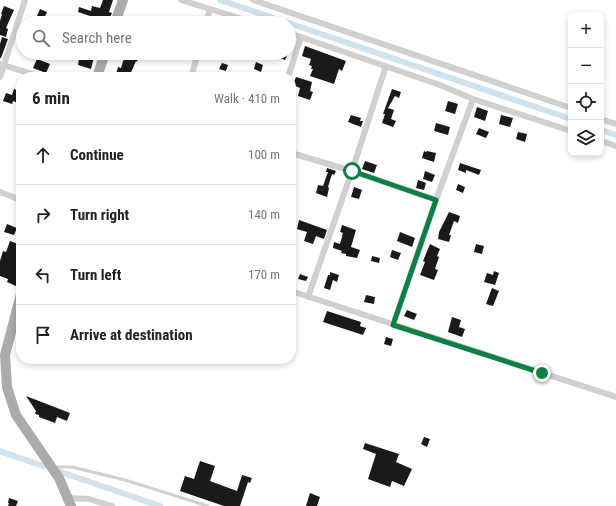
<!DOCTYPE html>
<html lang="en">
<head>
<meta charset="utf-8">
<style>
  :root { --surface:#fff; --page:#f6f6f6; --text:#222; --muted:#767676; --line:#e0e0e0 }
  body { margin:0; font-family:"Roboto Condensed",sans-serif; background:var(--page); color:var(--text) }
  .controls { position:absolute; right:12px; top:12px; display:grid; overflow:hidden; border-radius:8px; box-shadow:0 2px 6px #0003 }
  .controls button { width:36px; height:36px; display:grid; place-items:center; padding:0; border:0; border-bottom:1px solid var(--line); background:var(--surface); color:var(--text); font:20px sans-serif }
  .stop { position:absolute; width:12px; height:12px; margin:-9px; border:3px solid #0b8043; border-radius:50%; background:#fff }
  .stop.end { background:#0b8043; border-color:#fff; box-shadow:0 1px 4px #0008 }
  .list { margin:0; padding:0; list-style:none }
  h2 { display:flex; justify-content:space-between; align-items:center; height:52px; margin:0; padding:0 16px; font-size:17px }
  h2 small { font-size:13px; font-weight:400; color:var(--muted) }
  .list li { display:grid; grid-template-columns:26px 1fr auto; gap:12px; align-items:center; box-sizing:border-box; height:60px; padding:0 16px; border-top:1px solid var(--line) }
  .list b { display:block; font-size:15px; white-space:nowrap }
  .list em { font-size:13px; font-style:normal; color:var(--muted) }
  .icon { flex:none; width:22px; height:22px; fill:none; stroke:currentColor; stroke-width:2; stroke-linecap:round; stroke-linejoin:round }
  .map { position:relative; flex:none; width:616px; height:506px; overflow:hidden }
  .search { position:absolute; background:var(--surface); box-shadow:0 2px 6px #0003; left:16px; top:16px; width:280px; height:44px; display:flex; align-items:center; gap:10px; box-sizing:border-box; padding:0 14px; border-radius:22px; color:var(--muted); font-size:15px }
  .panel { position:absolute; background:var(--surface); box-shadow:0 2px 6px #0003; left:16px; top:72px; width:280px; height:292px; border-radius:16px }
  .map>svg:first-child { display:block }
</style>
</head>
<body>
<div class="map">
<svg width="616" height="506" viewBox="0 0 616 506">
  <rect width="100%" height="100%" fill="#fff"/>
  <g fill="none" stroke-linecap="round" stroke-linejoin="round">
    <!-- canal -->
    <g stroke="#cfe2ee" stroke-width="6">
      <path d="M 220,0 L 288,23"/>
      <path d="M 289,23 L 571,119"/>
      <path d="M 601,130 L 616,135"/>
      <path d="M 0,451 L 43,466"/>
      <path d="M 61,472 L 160,506"/>
    </g>
  </g>
  <!-- building -->
  <g fill="#1a1a1a">
    <path d="M 103,0 L 113,0 L 109,12 L 112,13 L 108,22 L 78,12 L 79,7 L 91,11 L 92,6 L 100,8 Z"/>
    <path d="M 4,6 L 14,10 L 6,28 L 8,29 L 6,37 L 0,35 L 0,21 L 2,14 L 1,14 Z"/>
    <path d="M 40,9 L 47,12 L 44,19 L 37,16 Z"/>
    <path d="M 23,35 L 23,45 L 17,43 Z"/>
    <path d="M 2,37 L 8,39 L 1,58 L 0,58 L 0,44 Z"/>
    <path d="M 305,46 L 346,61 L 342,71 L 339,69 L 334,84 L 310,76 L 313,69 L 311,69 L 312,66 L 309,65 L 311,59 L 302,56 Z"/>
    <path d="M 80,53 L 95,53 L 91,69 L 78,65 Z"/>
    <path d="M 124,53 L 137,53 L 137,55 L 139,56 L 137,62 L 136,61 L 129,77 L 124,77 L 116,74 L 118,67 L 121,68 L 124,58 L 122,57 Z"/>
    <path d="M 269,53 L 288,53 L 285,60 Z"/>
    <path d="M 37,59 L 50,64 L 46,73 L 33,68 Z"/>
    <path d="M 256,62 L 263,65 L 261,72 L 254,69 Z"/>
    <path d="M 222,63 L 228,65 L 226,71 L 219,69 Z"/>
    <path d="M 296,77 L 312,82 L 310,91 L 313,92 L 310,100 L 298,96 L 300,88 L 293,85 Z"/>
    <path d="M 14,89 L 20,91 L 18,97 L 20,98 L 18,103 L 13,101 L 12,104 L 3,101 L 6,93 L 12,95 Z"/>
    <path d="M 392,89 L 401,92 L 399,98 L 395,96 L 388,108 L 394,110 L 391,119 L 396,121 L 393,127 L 382,123 L 385,114 L 383,114 Z"/>
    <path d="M 448,101 L 458,104 L 455,114 L 445,111 Z"/>
    <path d="M 477,107 L 488,111 L 485,121 L 474,117 Z"/>
    <path d="M 351,115 L 361,118 L 360,121 L 363,121 L 361,127 L 348,122 Z"/>
    <path d="M 501,115 L 513,118 L 510,127 L 499,124 Z"/>
    <path d="M 436,123 L 450,127 L 448,135 L 434,131 Z"/>
    <path d="M 479,128 L 489,132 L 486,138 L 476,134 Z"/>
    <path d="M 518,132 L 527,134 L 525,142 L 516,139 Z"/>
    <path d="M 424,151 L 426,152 L 427,151 L 436,153 L 434,162 L 422,158 Z"/>
    <path d="M 365,161 L 377,165 L 374,173 L 362,169 Z"/>
    <path d="M 460,163 L 481,170 L 479,175 L 466,170 L 466,173 L 458,170 Z"/>
    <path d="M 327,168 L 336,171 L 334,175 L 332,174 L 328,187 L 329,188 L 327,197 L 316,193 L 318,185 L 323,186 L 328,172 L 326,172 Z"/>
    <path d="M 425,171 L 435,175 L 432,182 L 423,179 Z"/>
    <path d="M 418,180 L 426,183 L 424,190 L 416,188 Z"/>
    <path d="M 458,184 L 465,187 L 463,193 L 456,190 Z"/>
    <path d="M 354,187 L 362,190 L 359,199 L 351,197 Z"/>
    <path d="M 449,212 L 460,216 L 458,223 L 454,221 L 449,235 L 451,235 L 449,242 L 438,239 L 439,232 Z"/>
    <path d="M 299,220 L 327,230 L 324,239 L 316,236 L 313,244 L 304,241 L 307,232 L 297,229 Z"/>
    <path d="M 7,224 L 17,228 L 14,235 L 4,232 Z"/>
    <path d="M 342,225 L 356,230 L 351,247 L 360,250 L 357,258 L 346,256 L 346,254 L 341,253 L 342,251 L 333,248 L 334,242 L 340,244 L 343,233 L 340,232 Z"/>
    <path d="M 400,232 L 415,238 L 412,247 L 397,241 Z"/>
    <path d="M 10,241 L 21,245 L 21,253 L 16,270 L 20,273 L 16,286 L 7,282 L 8,279 L 0,276 L 0,261 L 3,251 L 6,252 Z"/>
    <path d="M 430,244 L 440,249 L 437,256 L 439,257 L 435,269 L 438,270 L 434,280 L 420,275 L 425,262 L 423,261 Z"/>
    <path d="M 476,244 L 484,246 L 482,254 L 474,252 Z"/>
    <path d="M 392,250 L 401,253 L 398,260 L 390,257 Z"/>
    <path d="M 372,256 L 380,258 L 379,263 L 371,261 Z"/>
    <path d="M 494,271 L 499,273 L 495,285 L 484,282 L 487,273 L 493,275 Z"/>
    <path d="M 330,272 L 339,275 L 337,282 L 333,280 L 330,290 L 324,288 L 328,275 L 330,275 Z"/>
    <path d="M 300,274 L 308,277 L 306,281 L 298,279 Z"/>
    <path d="M 492,288 L 499,291 L 493,306 L 486,304 Z"/>
    <path d="M 366,295 L 375,297 L 374,304 L 364,302 Z"/>
    <path d="M 407,310 L 417,314 L 414,320 L 404,316 Z"/>
    <path d="M 327,311 L 361,322 L 360,326 L 366,328 L 363,335 L 323,322 Z"/>
    <path d="M 452,317 L 461,320 L 459,327 L 465,329 L 462,337 L 448,332 Z"/>
    <path d="M 386,337 L 393,339 L 391,346 L 384,344 Z"/>
    <path d="M 26,396 L 70,413 L 67,421 L 57,417 L 55,423 L 39,417 L 39,415 L 35,414 L 36,411 Z"/>
    <path d="M 424,437 L 430,439 L 427,447 L 421,444 Z"/>
    <path d="M 365,443 L 399,454 L 396,462 L 412,469 L 404,486 L 392,481 L 390,487 L 368,479 L 376,454 L 363,449 Z"/>
    <path d="M 200,461 L 215,466 L 210,481 L 237,491 L 242,475 L 252,478 L 250,483 L 248,482 L 240,506 L 224,506 L 180,491 L 185,476 L 194,479 Z"/>
    <path d="M 310,493 L 320,497 L 317,506 L 306,506 Z"/>
    <path d="M 9,498 L 18,501 L 16,506 L 8,506 L 9,503 L 8,503 Z"/>
  </g>
  <g fill="none" stroke-linecap="round" stroke-linejoin="round">
    <!-- service -->
    <path stroke="#d0d0d0" stroke-width="3" d="M 53,467 L 72,467 L 125,480 L 208,506"/>
    <!-- minor -->
    <g stroke="#d0d0d0" stroke-width="6">
      <path d="M 181,0 L 255,23"/>
      <path d="M 253,0 L 571,108"/>
      <path d="M 206,23 L 210,9"/>
      <path d="M 289,33 L 440,85 L 473,99 L 571,131"/>
      <path d="M 0,64 L 42,77"/>
      <path d="M 0,77 L 25,0"/>
      <path d="M 191,77 L 198,53"/>
      <path d="M 288,77 L 301,37"/>
      <path d="M 601,119 L 616,124"/>
      <path d="M 601,141 L 616,146"/>
      <path d="M 291,153 L 352,171 L 436,200"/>
      <path d="M 0,192 L 21,200"/>
      <path d="M 291,291 L 616,397"/>
      <path d="M 308,297 L 352,171 L 386,66"/>
      <path d="M 393,325 L 436,200 L 473,99"/>
      <path d="M 68,498 L 89,499 L 112,506"/>
    </g>
    <!-- primary -->
    <g stroke="#ababab" stroke-width="10">
      <path d="M 115,23 L 123,0"/>
      <path d="M 97,77 L 105,53"/>
      <path d="M 21,294 L 5,355 L 7,387 L 16,415 L 59,478 L 71,506"/>
    </g>
  </g>
  <g fill="none" stroke-linecap="round" stroke-linejoin="round">
    <!-- route -->
    <path stroke="#0b8043" stroke-width="5" d="M 352,171 L 436,200 L 393,325 L 542,373"/>
  </g>
</svg>
<div class="controls">
<button>+</button>
<button>−</button>
<button><svg class="icon" aria-label="locate" viewBox="0 0 24 24"><circle cx="12" cy="12" r="6"/><path d="M12 2v4M12 18v4M2 12h4M18 12h4"/></svg></button>
<button><svg class="icon" aria-label="layers" viewBox="0 0 24 24"><path d="M12 4l9 5-9 5-9-5zM3 14l9 5 9-5"/></svg></button>
</div>
<div class="stop" style="left:352px;top:171px"></div>
<div class="stop end" style="left:542px;top:373px"></div>
<div class="search"><svg class="icon" aria-label="search" viewBox="0 0 24 24"><circle cx="10" cy="10" r="6"/><path d="M15 15l6 6"/></svg>Search here</div>
<section class="panel">
<h2>6 min<small>Walk · 410 m</small></h2>
<ul class="list">
<li><svg class="icon" aria-label="ahead" viewBox="0 0 24 24"><path d="M12 20V5M6 11l6-6 6 6"/></svg><div><b>Continue</b></div><em>100 m</em></li>
<li><svg class="icon" aria-label="right" viewBox="0 0 24 24"><path d="M7 20v-9h11M14 6l5 5-5 5"/></svg><div><b>Turn right</b></div><em>140 m</em></li>
<li><svg class="icon" aria-label="left" viewBox="0 0 24 24"><path d="M17 20v-9H6M10 6l-5 5 5 5"/></svg><div><b>Turn left</b></div><em>170 m</em></li>
<li><svg class="icon" aria-label="arrive" viewBox="0 0 24 24"><path d="M6 21V4h12l-3 4 3 4H6"/></svg><div><b>Arrive at destination</b></div></li>
</ul>
</section>
</div>
</body>
</html>
